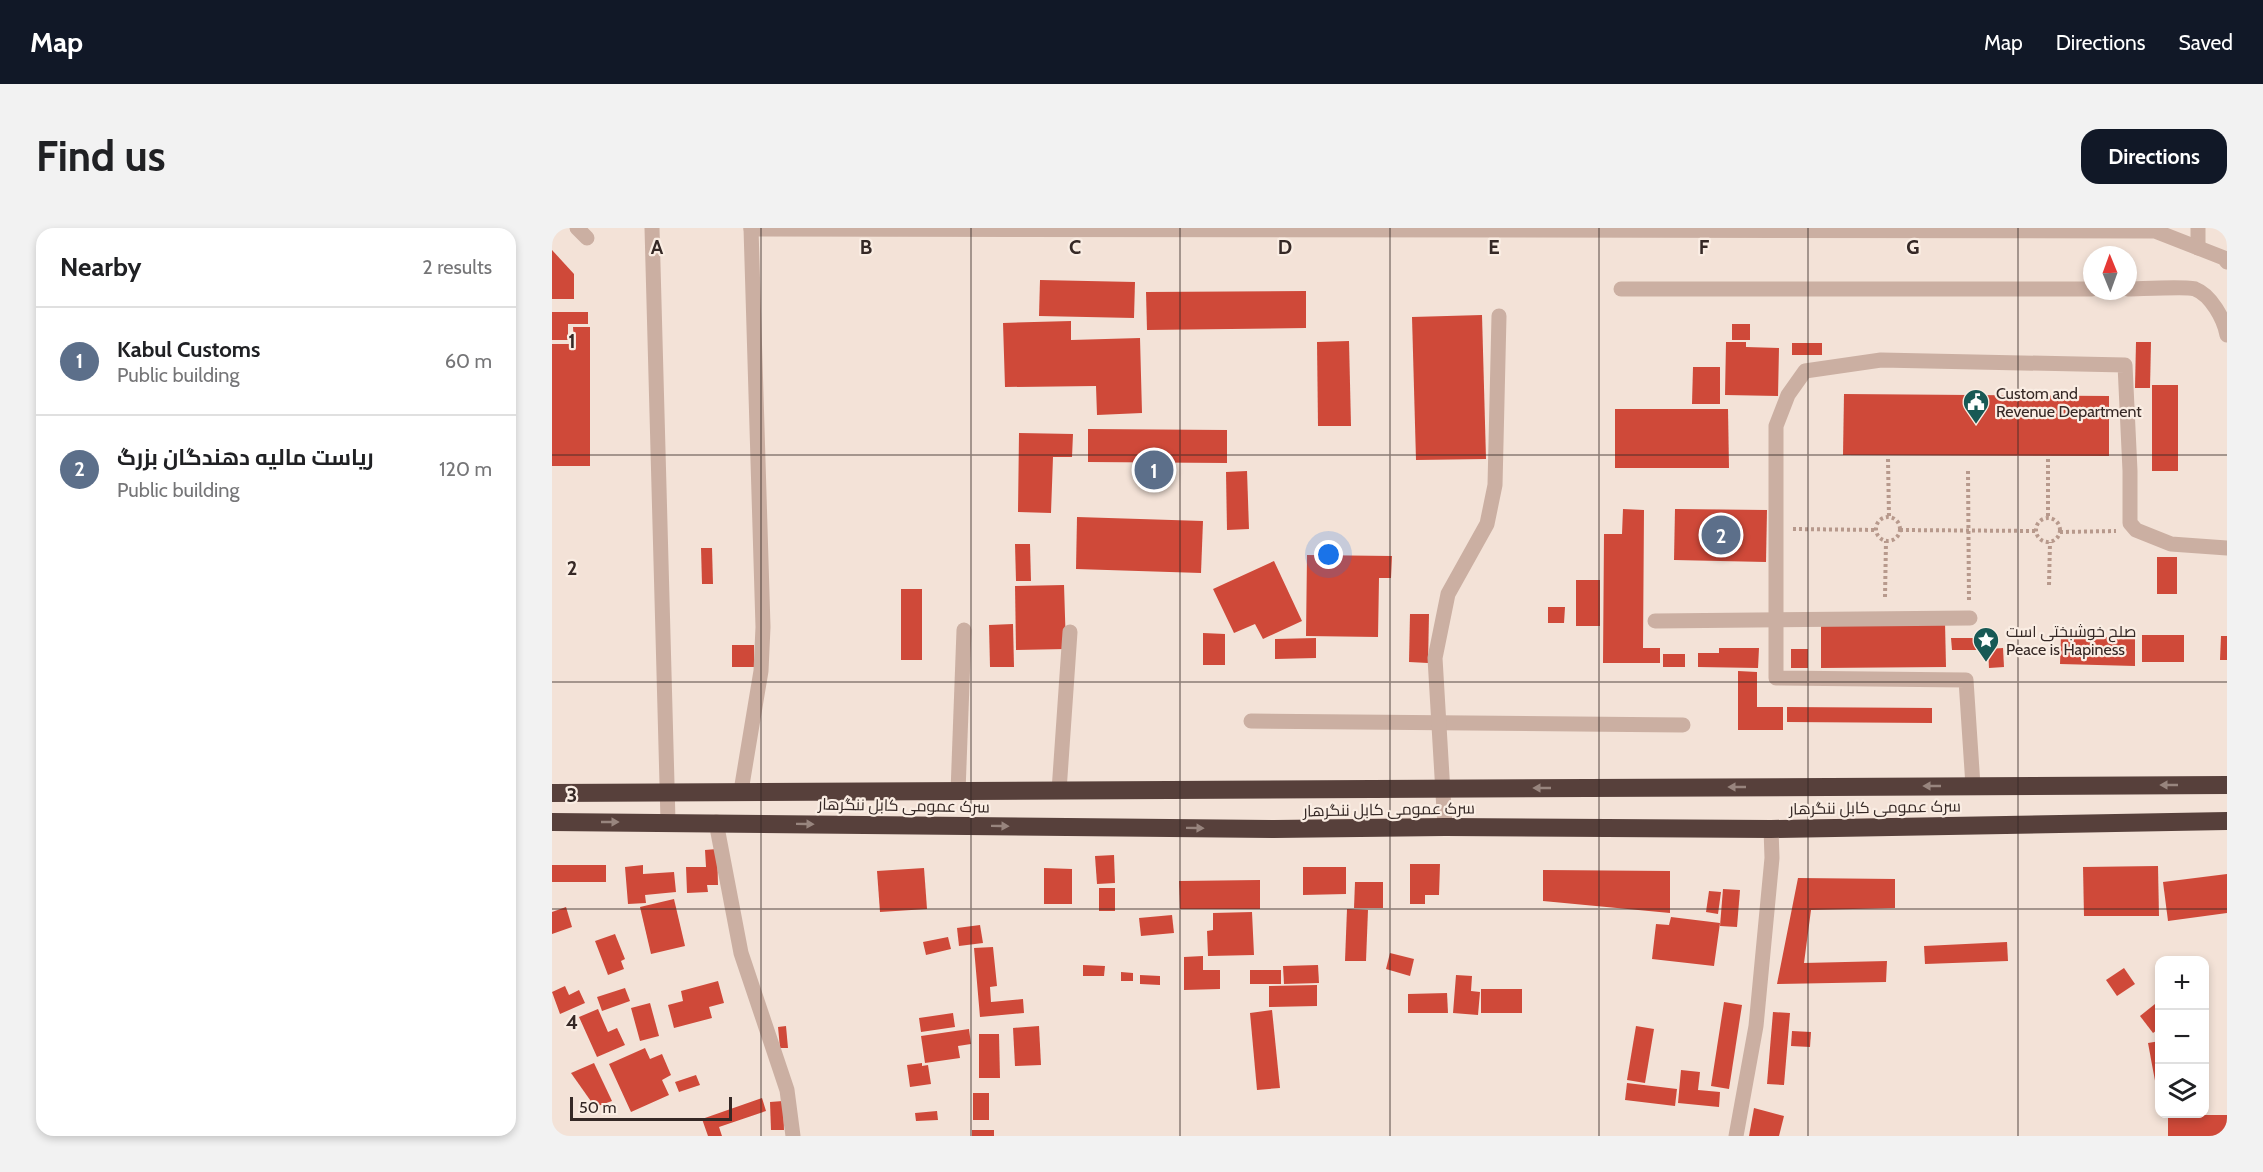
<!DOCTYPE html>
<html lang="en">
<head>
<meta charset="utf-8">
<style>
  :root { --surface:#fff; --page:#f2f2f2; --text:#202124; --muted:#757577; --line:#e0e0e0; --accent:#111827 }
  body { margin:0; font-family:Cabin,Cairo,sans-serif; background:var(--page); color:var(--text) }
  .controls { position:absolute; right:18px; bottom:18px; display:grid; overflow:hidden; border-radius:12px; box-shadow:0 3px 9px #0003 }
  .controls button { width:54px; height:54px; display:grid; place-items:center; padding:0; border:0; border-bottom:2px solid var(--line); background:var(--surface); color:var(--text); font:30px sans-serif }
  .compass { position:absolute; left:1531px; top:18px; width:54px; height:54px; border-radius:50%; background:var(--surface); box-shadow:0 3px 9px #0003; rotate:359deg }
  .scale { position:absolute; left:18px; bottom:15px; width:162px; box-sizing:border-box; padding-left:6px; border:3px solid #352825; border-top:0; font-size:16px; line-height:21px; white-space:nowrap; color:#352825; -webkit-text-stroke:4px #faede3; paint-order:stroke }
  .you { position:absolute; left:777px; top:327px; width:21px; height:21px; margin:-15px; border:4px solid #fff; border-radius:50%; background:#1a73e8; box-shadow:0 0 0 9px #1a73e833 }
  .badge { display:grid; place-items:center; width:39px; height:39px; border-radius:50%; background:var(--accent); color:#fff; font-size:20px; font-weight:700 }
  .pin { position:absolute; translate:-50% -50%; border:3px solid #fff; box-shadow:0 2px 6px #0006 }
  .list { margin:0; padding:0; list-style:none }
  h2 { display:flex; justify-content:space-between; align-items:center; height:78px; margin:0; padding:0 24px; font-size:26px }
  h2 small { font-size:20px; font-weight:400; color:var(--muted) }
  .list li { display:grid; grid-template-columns:39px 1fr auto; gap:18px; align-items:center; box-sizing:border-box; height:108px; padding:0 24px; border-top:2px solid var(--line) }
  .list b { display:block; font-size:22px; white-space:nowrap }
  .list p { margin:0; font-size:20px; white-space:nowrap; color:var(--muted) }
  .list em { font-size:20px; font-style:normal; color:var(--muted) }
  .icon { flex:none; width:33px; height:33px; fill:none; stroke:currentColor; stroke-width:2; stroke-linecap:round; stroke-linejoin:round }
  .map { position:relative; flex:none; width:1675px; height:908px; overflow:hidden; border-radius:18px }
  header { display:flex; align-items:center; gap:36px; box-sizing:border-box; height:84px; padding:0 30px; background:var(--accent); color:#fff }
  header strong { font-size:28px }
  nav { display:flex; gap:33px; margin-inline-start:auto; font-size:21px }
  .intro { display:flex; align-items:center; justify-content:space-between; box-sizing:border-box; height:144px; padding:0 36px }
  h1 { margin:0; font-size:42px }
  .button { padding:15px 27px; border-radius:18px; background:var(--accent); color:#fff; font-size:21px; font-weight:700 }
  main { display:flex; gap:36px; padding:0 36px }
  aside { flex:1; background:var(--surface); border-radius:18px; box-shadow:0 3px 9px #0003 }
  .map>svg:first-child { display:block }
</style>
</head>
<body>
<header>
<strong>Map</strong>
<nav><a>Map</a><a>Directions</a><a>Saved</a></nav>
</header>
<div class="intro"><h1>Find us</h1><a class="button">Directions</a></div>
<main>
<aside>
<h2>Nearby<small>2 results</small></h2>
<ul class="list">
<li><span class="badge" style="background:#5c6f8a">1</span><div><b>Kabul Customs</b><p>Public building</p></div><em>60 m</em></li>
<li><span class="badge" style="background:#5c6f8a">2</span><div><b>ریاست مالیه دهندگان بزرگ</b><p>Public building</p></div><em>120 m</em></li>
</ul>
</aside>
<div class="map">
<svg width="1675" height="908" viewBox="0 0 1675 908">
  <rect width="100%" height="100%" fill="#f3e2d7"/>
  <!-- building -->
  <g fill="#cf4939">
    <path d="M 0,22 L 22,46 L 22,71 L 0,71 Z"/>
    <path d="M 488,52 L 583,54 L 582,90 L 487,88 Z"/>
    <path d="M 754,63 L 754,100 L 595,102 L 594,64 Z"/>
    <path d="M 0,84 L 36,84 L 36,96 L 16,96 L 16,112 L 0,112 Z"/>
    <path d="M 930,87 L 934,231 L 864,232 L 860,89 Z"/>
    <path d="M 519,93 L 519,112 L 588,110 L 590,185 L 545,187 L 544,158 L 453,159 L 451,95 Z"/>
    <rect x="1180" y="96" width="18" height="16"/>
    <path d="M 21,99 L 38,99 L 38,238 L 0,238 L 0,116 L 22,116 Z"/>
    <path d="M 797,113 L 799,198 L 766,198 L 765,114 Z"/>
    <path d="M 1174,114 L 1194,114 L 1194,119 L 1227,120 L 1226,168 L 1173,167 Z"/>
    <path d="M 1584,114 L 1599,114 L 1598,160 L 1583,160 Z"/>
    <rect x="1240" y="115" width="30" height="12"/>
    <path d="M 1141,139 L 1168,139 L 1168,176 L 1140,176 Z"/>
    <rect x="1600" y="157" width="26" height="86"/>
    <path d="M 1292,166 L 1557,168 L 1557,228 L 1291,227 Z"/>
    <path d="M 1063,181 L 1176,181 L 1177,240 L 1063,240 Z"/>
    <path d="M 536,201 L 675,202 L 675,235 L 536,234 Z"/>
    <path d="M 467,205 L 521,206 L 520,229 L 501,229 L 499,285 L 466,284 Z"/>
    <path d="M 695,243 L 697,301 L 675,302 L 674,244 Z"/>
    <path d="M 1071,281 L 1092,282 L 1091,420 L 1108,420 L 1108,435 L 1051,435 L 1052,306 L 1070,306 Z"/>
    <path d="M 1123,281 L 1215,282 L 1214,334 L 1122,332 Z"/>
    <path d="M 525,289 L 651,293 L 649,345 L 524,341 Z"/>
    <path d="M 463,316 L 478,316 L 479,353 L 464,353 Z"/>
    <path d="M 149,320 L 160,320 L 161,356 L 150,356 Z"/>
    <path d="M 755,327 L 840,328 L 839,350 L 827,350 L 826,409 L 754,408 Z"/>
    <rect x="1605" y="329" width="20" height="37"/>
    <path d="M 722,333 L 750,393 L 711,411 L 703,396 L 682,405 L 661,361 Z"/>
    <rect x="1024" y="352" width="24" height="46"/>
    <path d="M 512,357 L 514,421 L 464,422 L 463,358 Z"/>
    <rect x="349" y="361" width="21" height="71"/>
    <path d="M 996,379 L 1013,379 L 1012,395 L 996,395 Z"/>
    <path d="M 858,386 L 877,386 L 876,435 L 857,434 Z"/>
    <path d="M 1393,394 L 1394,439 L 1269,440 L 1269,395 Z"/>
    <path d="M 461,396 L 462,439 L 438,439 L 437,397 Z"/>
    <path d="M 651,405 L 673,406 L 673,437 L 651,437 Z"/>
    <rect x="1590" y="407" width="42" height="27"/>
    <path d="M 1509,408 L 1583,410 L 1583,438 L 1508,436 Z"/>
    <path d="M 1669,408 L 1675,408 L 1675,432 L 1668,432 Z"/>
    <path d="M 764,410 L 764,430 L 723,431 L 723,411 Z"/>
    <path d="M 1399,410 L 1433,410 L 1433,422 L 1400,422 Z"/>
    <rect x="180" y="417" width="22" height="22"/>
    <path d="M 1167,420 L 1207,420 L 1206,440 L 1146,439 L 1146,425 L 1167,425 Z"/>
    <path d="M 1451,420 L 1452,439 L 1437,440 L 1436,421 Z"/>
    <rect x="1239" y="421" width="17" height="19"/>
    <rect x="1111" y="426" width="22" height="13"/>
    <path d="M 1186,443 L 1205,444 L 1205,479 L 1231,479 L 1231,502 L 1186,502 Z"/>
    <path d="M 1235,479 L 1380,480 L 1380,495 L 1235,494 Z"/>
    <path d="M 165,621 L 166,657 L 155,657 L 156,664 L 135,665 L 134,639 L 154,639 L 153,622 Z"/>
    <path d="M 562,627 L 563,655 L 545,656 L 543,628 Z"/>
    <path d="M 858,636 L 888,636 L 887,667 L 873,667 L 873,676 L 858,676 Z"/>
    <rect x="0" y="637" width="54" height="17"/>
    <path d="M 91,637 L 91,646 L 122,644 L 124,664 L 93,667 L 94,675 L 76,676 L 73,639 Z"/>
    <path d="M 1606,638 L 1607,688 L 1532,688 L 1531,639 Z"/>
    <path d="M 751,639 L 794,639 L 794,666 L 751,667 Z"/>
    <path d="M 372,640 L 375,681 L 328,684 L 325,643 Z"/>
    <path d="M 492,640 L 520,641 L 520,676 L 492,676 Z"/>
    <path d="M 991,642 L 1118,643 L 1118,685 L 991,673 Z"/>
    <path d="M 1675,646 L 1675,685 L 1616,693 L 1611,654 Z"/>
    <path d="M 1246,650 L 1343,651 L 1343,680 L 1259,682 L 1252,735 L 1335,733 L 1334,754 L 1225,756 Z"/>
    <path d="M 708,652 L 708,681 L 628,681 L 627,653 Z"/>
    <path d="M 803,654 L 831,654 L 831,680 L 802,680 Z"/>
    <rect x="547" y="660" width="16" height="23"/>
    <path d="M 1171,661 L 1188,662 L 1185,699 L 1168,698 Z"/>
    <path d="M 1157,663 L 1169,664 L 1166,686 L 1154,684 Z"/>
    <path d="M 122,671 L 133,718 L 99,726 L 88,679 Z"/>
    <path d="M 14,679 L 20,699 L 0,706 L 0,684 Z"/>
    <path d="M 795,681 L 816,682 L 814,733 L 793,733 Z"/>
    <path d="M 700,684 L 702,727 L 656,728 L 655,703 L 661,702 L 661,685 Z"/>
    <path d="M 620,687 L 622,705 L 589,708 L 587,690 Z"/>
    <path d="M 1119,689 L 1168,695 L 1162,738 L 1100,731 L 1104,696 L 1117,697 Z"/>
    <path d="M 428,697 L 431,715 L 407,718 L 405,700 Z"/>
    <path d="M 63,706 L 73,731 L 69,733 L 72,741 L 56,747 L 43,713 Z"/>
    <path d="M 396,709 L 399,721 L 374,727 L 371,714 Z"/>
    <path d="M 1455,714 L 1456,733 L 1373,736 L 1372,718 Z"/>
    <path d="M 441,719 L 445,758 L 438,759 L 439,774 L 471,771 L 472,785 L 428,789 L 422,720 Z"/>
    <path d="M 838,725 L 862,731 L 858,748 L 834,741 Z"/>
    <path d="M 651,728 L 651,742 L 668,742 L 668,761 L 632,762 L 632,729 Z"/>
    <path d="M 531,737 L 553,738 L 552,748 L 531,748 Z"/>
    <path d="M 766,737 L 767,755 L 732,756 L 731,738 Z"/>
    <path d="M 1572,740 L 1583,756 L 1565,768 L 1554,752 Z"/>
    <rect x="698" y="742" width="31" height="14"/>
    <path d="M 569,744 L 581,745 L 581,753 L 569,753 Z"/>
    <path d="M 588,747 L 608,748 L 608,757 L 588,756 Z"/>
    <path d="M 904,747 L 920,748 L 919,763 L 928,764 L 926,787 L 901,785 Z"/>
    <path d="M 166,753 L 172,775 L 157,779 L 160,790 L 122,800 L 116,777 L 131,773 L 129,763 Z"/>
    <path d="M 765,757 L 765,778 L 717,779 L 717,758 Z"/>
    <path d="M 13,758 L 17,767 L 27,762 L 33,775 L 8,786 L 0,764 Z"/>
    <path d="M 73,760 L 78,773 L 50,783 L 45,769 Z"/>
    <rect x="929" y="761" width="41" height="24"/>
    <path d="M 895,765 L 896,785 L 856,785 L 856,766 Z"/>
    <path d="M 1608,772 L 1608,800 L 1601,805 L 1588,788 Z"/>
    <path d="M 1172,774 L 1190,777 L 1177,861 L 1159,858 Z"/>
    <path d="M 98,775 L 107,808 L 88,813 L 79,780 Z"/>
    <path d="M 46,781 L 56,804 L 65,800 L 73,817 L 45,829 L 27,789 Z"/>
    <path d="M 720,782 L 728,860 L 705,862 L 698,785 Z"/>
    <path d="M 1221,784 L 1238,785 L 1232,857 L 1215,856 Z"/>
    <path d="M 401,785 L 403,799 L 369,804 L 367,790 Z"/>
    <path d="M 234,798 L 236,820 L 228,820 L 226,799 Z"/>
    <path d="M 487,798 L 489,837 L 463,838 L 461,800 Z"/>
    <path d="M 1084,798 L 1102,801 L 1093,855 L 1075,852 Z"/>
    <path d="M 417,801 L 419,816 L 406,818 L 408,830 L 373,835 L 369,808 Z"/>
    <path d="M 1240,803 L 1259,804 L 1258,819 L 1239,818 Z"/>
    <path d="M 427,806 L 447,806 L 448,850 L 427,850 Z"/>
    <path d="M 1608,813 L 1608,869 L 1606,869 L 1596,815 Z"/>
    <path d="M 93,820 L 98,831 L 110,826 L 119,847 L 110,852 L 117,867 L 79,884 L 57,836 Z"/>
    <path d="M 42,835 L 60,873 L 43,879 L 19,845 Z"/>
    <path d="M 370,835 L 370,838 L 376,837 L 379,856 L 358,859 L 355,837 Z"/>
    <path d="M 1129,842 L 1148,844 L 1146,862 L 1168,864 L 1167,879 L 1126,875 Z"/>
    <path d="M 144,847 L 148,857 L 127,864 L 123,854 Z"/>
    <path d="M 1075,855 L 1125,861 L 1123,878 L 1073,872 Z"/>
    <rect x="421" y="865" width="16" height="27"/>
    <path d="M 210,870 L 214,883 L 167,899 L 170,908 L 156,908 L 150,891 Z"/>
    <path d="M 231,873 L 232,902 L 219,902 L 218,874 Z"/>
    <path d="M 1202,880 L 1232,888 L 1227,908 L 1197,908 Z"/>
    <path d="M 385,883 L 386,892 L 364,893 L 363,885 Z"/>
    <rect x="1616" y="887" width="59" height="21"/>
    <rect x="420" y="902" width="22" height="6"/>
  </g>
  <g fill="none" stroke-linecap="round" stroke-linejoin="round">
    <!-- path -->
    <g stroke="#b7998c" stroke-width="4" stroke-dasharray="3 3" stroke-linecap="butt">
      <path d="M 1336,231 L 1337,289"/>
      <path d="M 1496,231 L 1496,290"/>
      <path d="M 1416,243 L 1417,374"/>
      <circle cx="1336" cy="301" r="12"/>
      <circle cx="1496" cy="302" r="12"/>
      <path d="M 1241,301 L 1324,302"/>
      <path d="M 1348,302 L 1484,303"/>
      <path d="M 1508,304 L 1564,303"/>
      <path d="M 1497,357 L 1498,314"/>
      <path d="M 1333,369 L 1334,313"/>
    </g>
    <!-- minor -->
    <g stroke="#cbafa2" stroke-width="15">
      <path d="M 25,0 L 35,10"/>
      <path d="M 100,0 L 116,593"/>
      <path d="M 1646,0 L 1646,20"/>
      <path d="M 199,1 L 1603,3 L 1672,30 L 1675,34"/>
      <path d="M 1069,61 L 1540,61"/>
      <path d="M 1576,61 C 1587,61 1636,58 1643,61 C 1659,67 1672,91 1675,107"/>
      <path d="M 1103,393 L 1418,390"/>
      <path d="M 699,493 L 1131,497"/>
      <path d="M 1421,558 L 1414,452 L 1224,450 L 1224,198 L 1236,167 L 1253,143 L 1329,132 L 1573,137 L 1578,243 L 1578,295 L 1584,302 L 1619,316 L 1675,320"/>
      <path d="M 189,563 L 209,443 L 211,399 L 199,0"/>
      <path d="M 507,563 L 518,404"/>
      <path d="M 406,564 L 412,402"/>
      <path d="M 164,594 L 189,725 L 235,862 L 241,908"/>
      <path d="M 893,599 L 883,430 L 896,366 L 935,296 L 943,257 L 947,88"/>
      <path d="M 1184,908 L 1204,798 L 1220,630 L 1219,601"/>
    </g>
    <!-- highway -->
    <g stroke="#57403b" stroke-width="18">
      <path d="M 0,565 L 1675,557"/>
      <path d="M 0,594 L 722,601 L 893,599 L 1219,601 L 1675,593"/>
    </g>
  </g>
  <!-- one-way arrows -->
  <defs><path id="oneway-solid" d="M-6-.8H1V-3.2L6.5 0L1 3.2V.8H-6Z" transform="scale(1.5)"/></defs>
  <g fill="#98857e">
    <use href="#oneway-solid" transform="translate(1617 557) rotate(180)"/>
    <use href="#oneway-solid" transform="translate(1380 558) rotate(180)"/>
    <use href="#oneway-solid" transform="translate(1185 559) rotate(180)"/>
    <use href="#oneway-solid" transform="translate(990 560) rotate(180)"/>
    <use href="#oneway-solid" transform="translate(58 594)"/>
    <use href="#oneway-solid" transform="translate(253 596) rotate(1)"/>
    <use href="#oneway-solid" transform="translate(448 598) rotate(1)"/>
    <use href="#oneway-solid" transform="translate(643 600) rotate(1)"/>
  </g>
  <!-- grid -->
  <path fill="none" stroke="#352825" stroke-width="1.5" stroke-opacity="0.55" d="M 209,0 L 209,908M 419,0 L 419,908M 628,0 L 628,908M 838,0 L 838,908M 1047,0 L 1047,908M 1256,0 L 1256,908M 1466,0 L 1466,908M 0,227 L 1675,227M 0,454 L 1675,454M 0,681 L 1675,681"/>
  <!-- icons -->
  <defs>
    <g id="civic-pin" transform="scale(1.35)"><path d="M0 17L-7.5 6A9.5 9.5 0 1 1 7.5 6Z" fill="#185955" stroke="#faede3"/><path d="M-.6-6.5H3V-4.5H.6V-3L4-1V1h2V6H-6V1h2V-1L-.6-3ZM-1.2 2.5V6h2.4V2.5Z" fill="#fff"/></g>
    <g id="sight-pin" transform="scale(1.35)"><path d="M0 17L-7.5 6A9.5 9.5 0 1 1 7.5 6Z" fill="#185955" stroke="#faede3"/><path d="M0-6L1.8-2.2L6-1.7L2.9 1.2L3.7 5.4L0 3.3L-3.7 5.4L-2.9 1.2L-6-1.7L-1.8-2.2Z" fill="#fff"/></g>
  </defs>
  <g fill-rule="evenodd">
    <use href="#civic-pin" x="1424" y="174"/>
    <use href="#sight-pin" x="1434" y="412"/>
  </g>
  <g text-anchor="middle" stroke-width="4.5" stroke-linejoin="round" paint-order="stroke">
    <!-- poi labels -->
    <g font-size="16" fill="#352825" stroke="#faede3" text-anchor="start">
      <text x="1444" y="171">Custom and<tspan x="1444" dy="18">Revenue Department</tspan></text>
      <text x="1454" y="409">صلح خوشبختی است<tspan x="1454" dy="18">Peace is Hapiness</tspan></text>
    </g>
    <!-- street labels -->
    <g font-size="16" fill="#352825" stroke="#faede3">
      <text transform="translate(352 577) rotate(1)" y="6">سرک عمومی کابل ننگرهار</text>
      <text transform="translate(1323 579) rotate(-1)" y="6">سرک عمومی کابل ننگرهار</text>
      <text transform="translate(837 581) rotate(-1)" y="6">سرک عمومی کابل ننگرهار</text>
    </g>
  </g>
  <g font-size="20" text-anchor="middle" font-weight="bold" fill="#352825" stroke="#faede3" stroke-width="4.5" stroke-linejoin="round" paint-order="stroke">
    <text x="105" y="26">A</text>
    <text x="314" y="26">B</text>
    <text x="523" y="26">C</text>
    <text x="733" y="26">D</text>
    <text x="942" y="26">E</text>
    <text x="1152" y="26">F</text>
    <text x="1361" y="26">G</text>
    <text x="20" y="120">1</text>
    <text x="20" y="347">2</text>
    <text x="20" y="574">3</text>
    <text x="20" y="801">4</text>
  </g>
</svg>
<div class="controls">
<button>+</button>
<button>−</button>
<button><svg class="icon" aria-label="layers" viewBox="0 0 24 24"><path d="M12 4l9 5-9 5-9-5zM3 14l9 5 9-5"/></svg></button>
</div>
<svg class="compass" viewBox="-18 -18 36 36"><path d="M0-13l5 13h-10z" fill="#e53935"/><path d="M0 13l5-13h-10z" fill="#757577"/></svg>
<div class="scale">50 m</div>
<div class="you"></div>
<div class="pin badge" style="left:602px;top:242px;background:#5c6f8a">1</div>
<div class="pin badge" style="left:1169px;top:307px;background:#5c6f8a">2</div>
</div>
</main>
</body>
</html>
